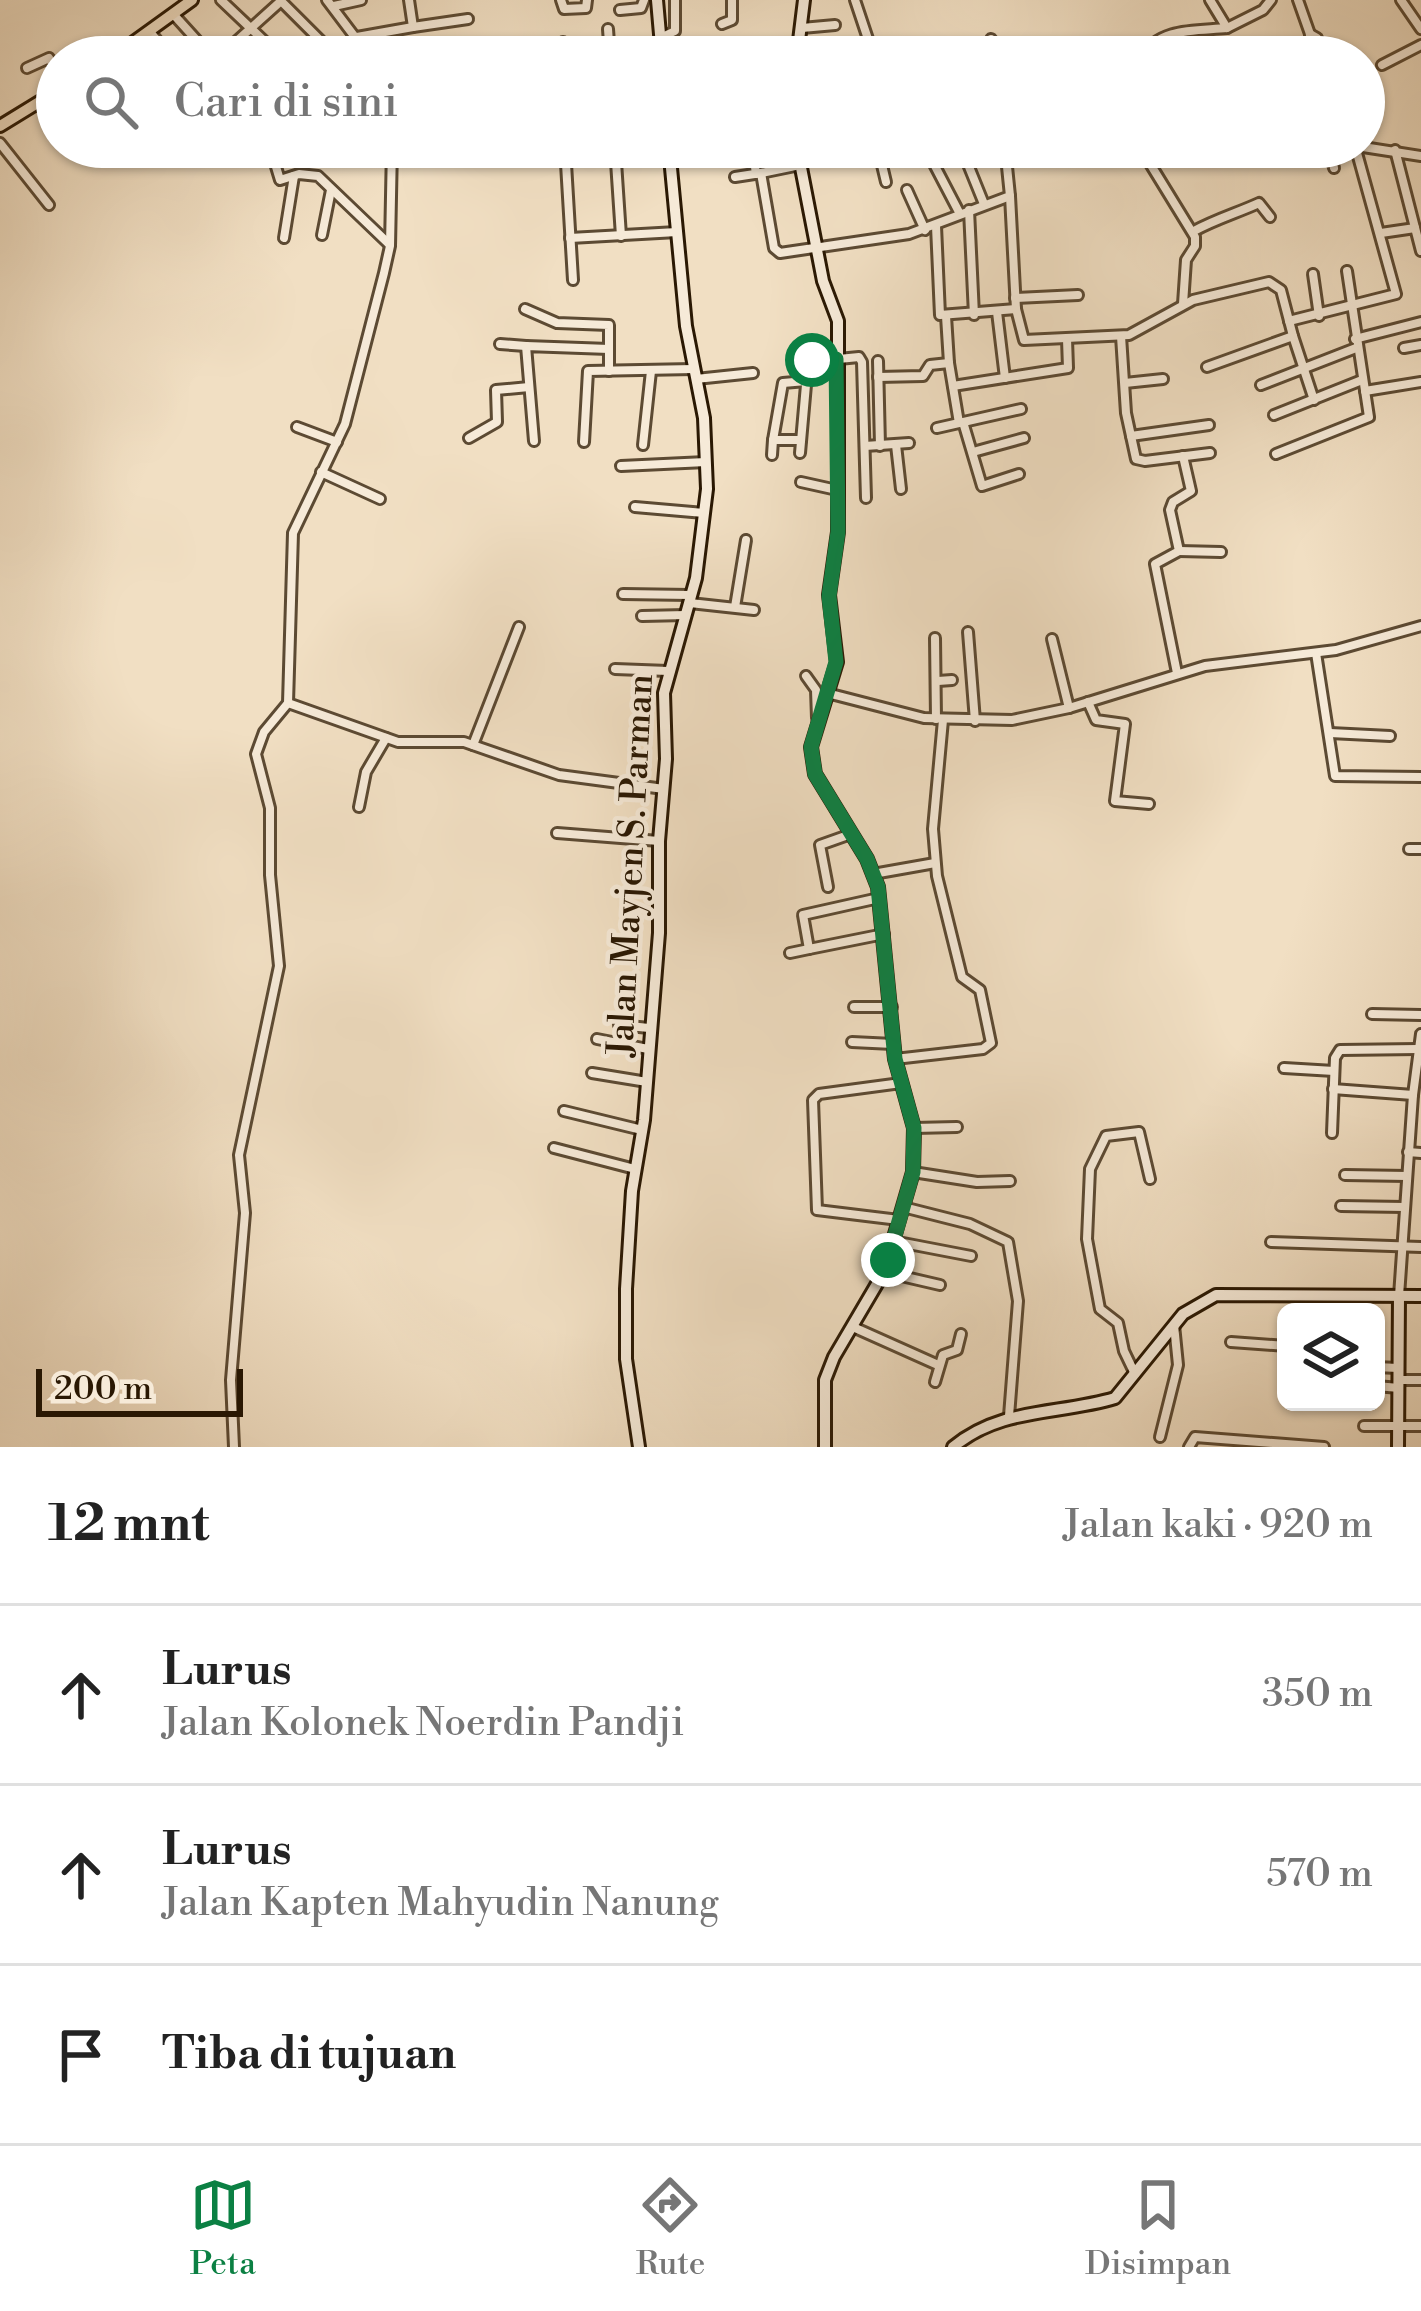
<!DOCTYPE html>
<html lang="id">
<head>
<meta charset="utf-8">
<style>
  :root { --surface:#fff; --page:#f6f6f6; --text:#222; --muted:#767676; --line:#e0e0e0; --accent:#0b8043 }
  body { margin:0; font-family:"Libre Bodoni",serif; background:var(--page); color:var(--text) }
  .controls { position:absolute; right:36px; bottom:36px; display:grid; overflow:hidden; border-radius:18px; box-shadow:0 3px 9px #0004 }
  .controls button { width:108px; height:108px; display:grid; place-items:center; padding:0; border:0; border-bottom:3px solid var(--line); background:var(--surface); color:var(--text); font:60px sans-serif }
  .scale { position:absolute; left:36px; bottom:30px; width:207px; box-sizing:border-box; padding-left:12px; border:6px solid #2a1803; border-top:0; font-size:33px; line-height:42px; white-space:nowrap; color:#2a1803; -webkit-text-stroke:9px #f6ead8; paint-order:stroke }
  .stop { position:absolute; width:36px; height:36px; margin:-27px; border:9px solid #0b8043; border-radius:50%; background:#fff }
  .stop.end { background:#0b8043; border-color:#fff; box-shadow:0 3px 12px #0008 }
  .list { margin:0; padding:0; list-style:none }
  h2 { display:flex; justify-content:space-between; align-items:center; height:156px; margin:0; padding:0 48px; font-size:51px }
  h2 small { font-size:39px; font-weight:400; color:var(--muted) }
  .list li { display:grid; grid-template-columns:78px 1fr auto; gap:36px; align-items:center; box-sizing:border-box; height:180px; padding:0 48px; border-top:3px solid var(--line) }
  .list b { display:block; font-size:45px; white-space:nowrap }
  .list p { margin:0; font-size:39px; white-space:nowrap; color:var(--muted) }
  .list em { font-size:39px; font-style:normal; color:var(--muted) }
  .icon { flex:none; width:66px; height:66px; fill:none; stroke:currentColor; stroke-width:2; stroke-linecap:round; stroke-linejoin:round }
  .map { position:relative; flex:none; width:1421px; height:1447px; overflow:hidden }
  .search { position:absolute; background:var(--surface); box-shadow:0 3px 9px #0004; left:36px; right:36px; top:36px; height:132px; display:flex; align-items:center; gap:30px; box-sizing:border-box; padding:0 42px; border-radius:66px; color:var(--muted); font-size:45px }
  .sheet { height:696px; background:var(--surface) }
  nav { display:flex; justify-content:space-around; align-items:center; box-sizing:border-box; height:168px; border-top:3px solid var(--line); background:var(--surface); font-size:33px; color:var(--muted) }
  nav a { display:grid; justify-items:center; gap:6px }
  nav .on { color:var(--accent) }
  .map>svg:first-child { display:block }
</style>
</head>
<body>
<div class="map">
<svg width="1421" height="1447" viewBox="0 0 1421 1447">
  <rect width="100%" height="100%" fill="#f1dfc3"/>
  <filter id="stains"><feTurbulence type="fractalNoise" baseFrequency=".00167" numOctaves="4"/><feColorMatrix values="0 0 0 0 .2 0 0 0 0 .09 0 0 0 0 .02 0 0 0 .5 -.17"/></filter>
  <radialGradient id="worn" r=".72"><stop offset=".6" stop-color="#630" stop-opacity="0"/><stop offset="1" stop-color="#630" stop-opacity=".3"/></radialGradient>
  <g fill="none" stroke-linecap="round" stroke-linejoin="round">
    <!-- street casing -->
    <g stroke="#5c4a33" stroke-width="14">
      <g id="street">
        <path d="M 221,0 L 281,57"/>
        <path d="M 327,0 L 370,57"/>
        <path d="M 561,0 L 564,9 L 586,8 L 587,0"/>
        <path d="M 855,0 L 873,54"/>
        <path d="M 1298,0 L 1310,34 L 1311,57"/>
        <path d="M 1401,0 L 1421,29"/>
        <path d="M 334,6 L 361,0"/>
        <path d="M 620,10 L 641,8 L 644,0"/>
        <path d="M 174,15 L 202,46"/>
        <path d="M 722,24 L 732,20 L 732,0"/>
        <path d="M 413,27 L 468,19"/>
        <path d="M 802,28 L 835,25"/>
        <path d="M 1227,28 L 1263,10 L 1271,0"/>
        <path d="M 608,29 L 610,57"/>
        <path d="M 151,33 L 171,57"/>
        <path d="M 1310,34 L 1317,38 L 1322,57"/>
        <path d="M 357,37 L 413,27 L 409,0"/>
        <path d="M 660,38 L 675,31 L 675,0"/>
        <path d="M 991,39 L 993,57"/>
        <path d="M 563,42 L 563,57"/>
        <path d="M 133,45 L 144,57"/>
        <path d="M 219,57 L 281,1 L 337,57"/>
        <path d="M 1142,57 C 1159,27 1196,31 1227,28 L 1210,0"/>
        <path d="M 1382,65 L 1421,45"/>
        <path d="M 27,68 L 49,58 L 56,70 L 53,92"/>
        <path d="M 0,143 L 49,205"/>
        <path d="M 195,147 L 208,157"/>
        <path d="M 270,147 L 280,180 L 299,174 L 318,176 L 389,244"/>
        <path d="M 565,147 L 573,280"/>
        <path d="M 615,147 L 621,236"/>
        <path d="M 925,147 L 960,214"/>
        <path d="M 961,147 L 984,204"/>
        <path d="M 1146,147 L 1149,162 L 1195,237 L 1195,246 L 1186,260 L 1183,304"/>
        <path d="M 1329,147 L 1334,168"/>
        <path d="M 1363,147 L 1421,156"/>
        <path d="M 1395,150 L 1421,251"/>
        <path d="M 753,153 L 756,174"/>
        <path d="M 800,165 L 761,173 L 774,248 L 780,253 L 909,234 L 1010,196 L 1005,147"/>
        <path d="M 735,177 L 761,173"/>
        <path d="M 886,182 L 881,161 L 916,149"/>
        <path d="M 907,190 L 925,230"/>
        <path d="M 1010,196 L 1016,309 L 1024,340 L 1129,335 L 1193,300 L 1269,282 L 1281,290 L 1293,336"/>
        <path d="M 969,210 L 974,315"/>
        <path d="M 936,226 L 940,315 L 1016,309"/>
        <path d="M 1194,231 C 1216,219 1237,213 1259,203 L 1270,217"/>
        <path d="M 1381,233 L 1415,228"/>
        <path d="M 322,235 L 331,190"/>
        <path d="M 284,238 L 294,176"/>
        <path d="M 570,238 L 677,232"/>
        <path d="M 1313,274 L 1319,316"/>
        <path d="M 1015,298 L 1078,295"/>
        <path d="M 525,309 L 557,323 L 609,325 L 609,371"/>
        <path d="M 997,312 L 1005,378"/>
        <path d="M 946,316 L 949,363 L 959,423"/>
        <path d="M 1289,321 L 1396,294 L 1357,153 L 1360,147"/>
        <path d="M 1121,336 L 1126,413 L 1136,459 L 1145,461 L 1210,453"/>
        <path d="M 1355,339 L 1421,322"/>
        <path d="M 500,344 L 526,346"/>
        <path d="M 1404,348 L 1421,345"/>
        <path d="M 878,361 L 880,446"/>
        <path d="M 1207,367 L 1293,336 L 1314,400"/>
        <path d="M 878,377 L 923,376 L 930,365 L 949,363"/>
        <path d="M 696,379 L 753,373"/>
        <path d="M 1125,383 L 1163,379"/>
        <path d="M 1261,385 L 1356,348"/>
        <path d="M 953,386 L 1068,368 L 1067,339"/>
        <path d="M 1365,391 L 1421,382"/>
        <path d="M 1274,415 L 1362,380"/>
        <path d="M 963,422 L 982,486 L 1019,474"/>
        <path d="M 297,427 L 337,442"/>
        <path d="M 937,428 L 1021,409"/>
        <path d="M 1131,436 L 1209,425"/>
        <path d="M 469,438 L 497,422 L 496,390 L 529,387"/>
        <path d="M 773,440 L 783,383 L 806,381"/>
        <path d="M 534,441 L 526,346 L 609,349"/>
        <path d="M 584,442 L 588,371 L 694,369"/>
        <path d="M 643,445 L 651,371"/>
        <path d="M 896,445 L 901,489"/>
        <path d="M 865,446 L 909,443"/>
        <path d="M 973,452 L 1024,438"/>
        <path d="M 800,453 L 808,362 L 859,357 L 862,362 L 866,498"/>
        <path d="M 1276,454 L 1369,417 L 1347,271"/>
        <path d="M 772,455 L 773,440 L 801,440"/>
        <path d="M 621,466 L 706,462"/>
        <path d="M 321,472 L 380,499"/>
        <path d="M 801,482 L 837,490"/>
        <path d="M 635,507 L 704,513"/>
        <path d="M 1179,551 L 1221,552"/>
        <path d="M 623,594 L 690,595"/>
        <path d="M 690,603 L 754,610"/>
        <path d="M 735,607 L 746,540"/>
        <path d="M 642,616 L 686,615"/>
        <path d="M 968,632 L 975,721"/>
        <path d="M 935,638 L 936,719"/>
        <path d="M 1052,639 L 1069,708"/>
        <path d="M 1316,653 L 1335,776 L 1421,777"/>
        <path d="M 615,669 L 668,671"/>
        <path d="M 1177,673 L 1155,564 L 1179,551 L 1170,510 L 1173,502 L 1191,491 L 1183,456"/>
        <path d="M 806,676 L 816,690 L 817,718"/>
        <path d="M 938,681 L 952,680"/>
        <path d="M 827,693 L 924,718 L 1012,720 L 1069,708 L 1205,666 L 1336,650 L 1421,626"/>
        <path d="M 1088,702 L 1096,720 L 1125,724 L 1115,801 L 1149,804"/>
        <path d="M 288,703 L 398,742 L 464,742 L 559,775 L 664,789"/>
        <path d="M 1330,733 L 1390,736"/>
        <path d="M 473,745 L 519,627"/>
        <path d="M 359,807 L 366,772 L 386,738"/>
        <path d="M 557,833 L 659,841"/>
        <path d="M 1409,849 L 1421,849"/>
        <path d="M 873,874 L 935,863"/>
        <path d="M 828,887 L 820,845 L 851,834"/>
        <path d="M 879,898 L 803,915 L 809,949 L 884,934"/>
        <path d="M 790,953 L 809,949"/>
        <path d="M 854,1007 L 892,1007"/>
        <path d="M 1372,1014 L 1421,1015"/>
        <path d="M 619,1025 L 649,1028"/>
        <path d="M 597,1039 L 648,1049"/>
        <path d="M 852,1042 L 893,1044"/>
        <path d="M 895,1059 L 983,1049 L 991,1043 L 980,990 L 962,977 L 937,876 L 933,829 L 943,720"/>
        <path d="M 1284,1068 L 1334,1071"/>
        <path d="M 592,1073 L 647,1082"/>
        <path d="M 1333,1089 L 1413,1095"/>
        <path d="M 564,1111 L 642,1130"/>
        <path d="M 914,1128 L 957,1127"/>
        <path d="M 1332,1133 L 1335,1058 L 1340,1050 L 1418,1049"/>
        <path d="M 554,1148 L 635,1169"/>
        <path d="M 1408,1152 L 1421,1153"/>
        <path d="M 913,1172 L 977,1182 L 1010,1181"/>
        <path d="M 1345,1175 L 1407,1176"/>
        <path d="M 1341,1206 L 1404,1207"/>
        <path d="M 903,1207 L 970,1224 L 1008,1242 L 1018,1301 L 1009,1416"/>
        <path d="M 899,1220 L 817,1210 L 813,1100 L 819,1094 L 901,1083"/>
        <path d="M 893,1241 L 971,1256"/>
        <path d="M 1271,1242 L 1421,1247"/>
        <path d="M 884,1272 L 940,1285"/>
        <path d="M 1399,1296 L 1413,1095 L 1421,1034"/>
        <path d="M 853,1327 L 938,1365"/>
        <path d="M 1231,1342 L 1286,1346"/>
        <path d="M 1376,1367 L 1398,1368"/>
        <path d="M 1135,1374 L 1124,1351 L 1118,1323 L 1100,1309 L 1087,1239 L 1090,1169 L 1106,1136 L 1139,1132 L 1150,1179"/>
        <path d="M 1399,1380 L 1421,1380"/>
        <path d="M 935,1382 L 943,1355 L 957,1350 L 961,1334"/>
        <path d="M 1376,1386 L 1399,1388"/>
        <path d="M 1364,1426 L 1421,1426"/>
        <path d="M 1160,1437 L 1178,1365 L 1174,1325"/>
        <path d="M 234,1447 L 231,1380 L 245,1213 L 239,1155 L 279,966 L 270,875 L 270,808 L 256,754 L 264,732 L 288,703 L 293,533 L 345,424 L 384,273 L 390,246 L 392,147"/>
        <path d="M 1189,1447 L 1195,1437 L 1324,1447"/>
      </g>
    </g>
    <!-- secondary casing -->
    <g stroke="#2a1803" stroke-width="16">
      <g id="secondary">
        <path d="M 657,0 L 662,57"/>
        <path d="M 797,57 L 804,0"/>
        <path d="M 797,147 L 823,281 L 838,321 L 838,532 L 829,595 L 837,662 L 811,747 L 815,774 L 867,859 L 878,887 L 895,1059 L 914,1128 L 913,1172 L 884,1272 L 834,1357 L 825,1380 L 825,1447"/>
        <path d="M 639,1447 L 626,1359 L 626,1289 L 632,1191 L 644,1120 L 659,933 L 659,841 L 666,759 L 664,693 L 696,578 L 707,489 L 704,418 L 686,326 L 669,147"/>
        <path d="M 953,1447 C 1001,1407 1059,1415 1115,1398 L 1183,1314 L 1216,1295 L 1421,1296"/>
        <path d="M 1398,1447 L 1399,1296"/>
      </g>
    </g>
    <!-- primary casing -->
    <g stroke="#2a1803" stroke-width="16">
      <g id="primary">
        <path d="M 113,57 L 192,0"/>
        <path d="M 0,126 L 57,91"/>
      </g>
    </g>
    <!-- street -->
    <use href="#street" stroke="#f6ead8" stroke-width="8"/>
    <!-- secondary -->
    <use href="#secondary" stroke="#f6ead8" stroke-width="10"/>
    <!-- primary -->
    <use href="#primary" stroke="#f1dfc3" stroke-width="10"/>
  </g>
  <g fill="none" stroke-linecap="round" stroke-linejoin="round">
    <!-- route -->
    <path stroke="#0b8043" stroke-width="15" d="M 812,360 L 836,359 L 838,532 L 829,596 L 836,662 L 811,747 L 815,774 L 867,859 L 878,887 L 895,1059 L 914,1128 L 913,1172 L 888,1260"/>
  </g>
  <g text-anchor="middle" stroke-width="9" stroke-linejoin="round" paint-order="stroke">
    <!-- street labels -->
    <g font-size="36" fill="#2a1803" stroke="#f6ead8">
      <text transform="translate(629 865) rotate(-87)" y="13">Jalan Mayjen S. Parman</text>
    </g>
  </g>
  <rect width="100%" height="100%" filter="url(#stains)"/>
  <rect width="100%" height="100%" fill="url(#worn)"/>
</svg>
<div class="controls">
<button><svg class="icon" aria-label="layers" viewBox="0 0 24 24"><path d="M12 4l9 5-9 5-9-5zM3 14l9 5 9-5"/></svg></button>
</div>
<div class="scale">200 m</div>
<div class="stop" style="left:812px;top:360px"></div>
<div class="stop end" style="left:888px;top:1260px"></div>
<div class="search"><svg class="icon" aria-label="search" viewBox="0 0 24 24"><circle cx="10" cy="10" r="6"/><path d="M15 15l6 6"/></svg>Cari di sini</div>
</div>
<section class="sheet">
<h2>12 mnt<small>Jalan kaki · 920 m</small></h2>
<ul class="list">
<li><svg class="icon" aria-label="ahead" viewBox="0 0 24 24"><path d="M12 20V5M6 11l6-6 6 6"/></svg><div><b>Lurus</b><p>Jalan Kolonek Noerdin Pandji</p></div><em>350 m</em></li>
<li><svg class="icon" aria-label="ahead" viewBox="0 0 24 24"><path d="M12 20V5M6 11l6-6 6 6"/></svg><div><b>Lurus</b><p>Jalan Kapten Mahyudin Nanung</p></div><em>570 m</em></li>
<li><svg class="icon" aria-label="arrive" viewBox="0 0 24 24"><path d="M6 21V4h12l-3 4 3 4H6"/></svg><div><b>Tiba di tujuan</b></div></li>
</ul>
</section>
<nav>
<a class="on"><svg class="icon" aria-label="map" viewBox="0 0 24 24"><path d="M3 6l6-2 6 2 6-2v14l-6 2-6-2-6 2zM9 4v14M15 6v14"/></svg>Peta</a>
<a><svg class="icon" aria-label="directions" viewBox="0 0 24 24"><path d="M12 3l9 9-9 9-9-9zM9 14v-3h6M13 9l2 2-2 2"/></svg>Rute</a>
<a><svg class="icon" aria-label="saved" viewBox="0 0 24 24"><path d="M7 4h10v16l-5-4-5 4z"/></svg>Disimpan</a>
</nav>
</body>
</html>
